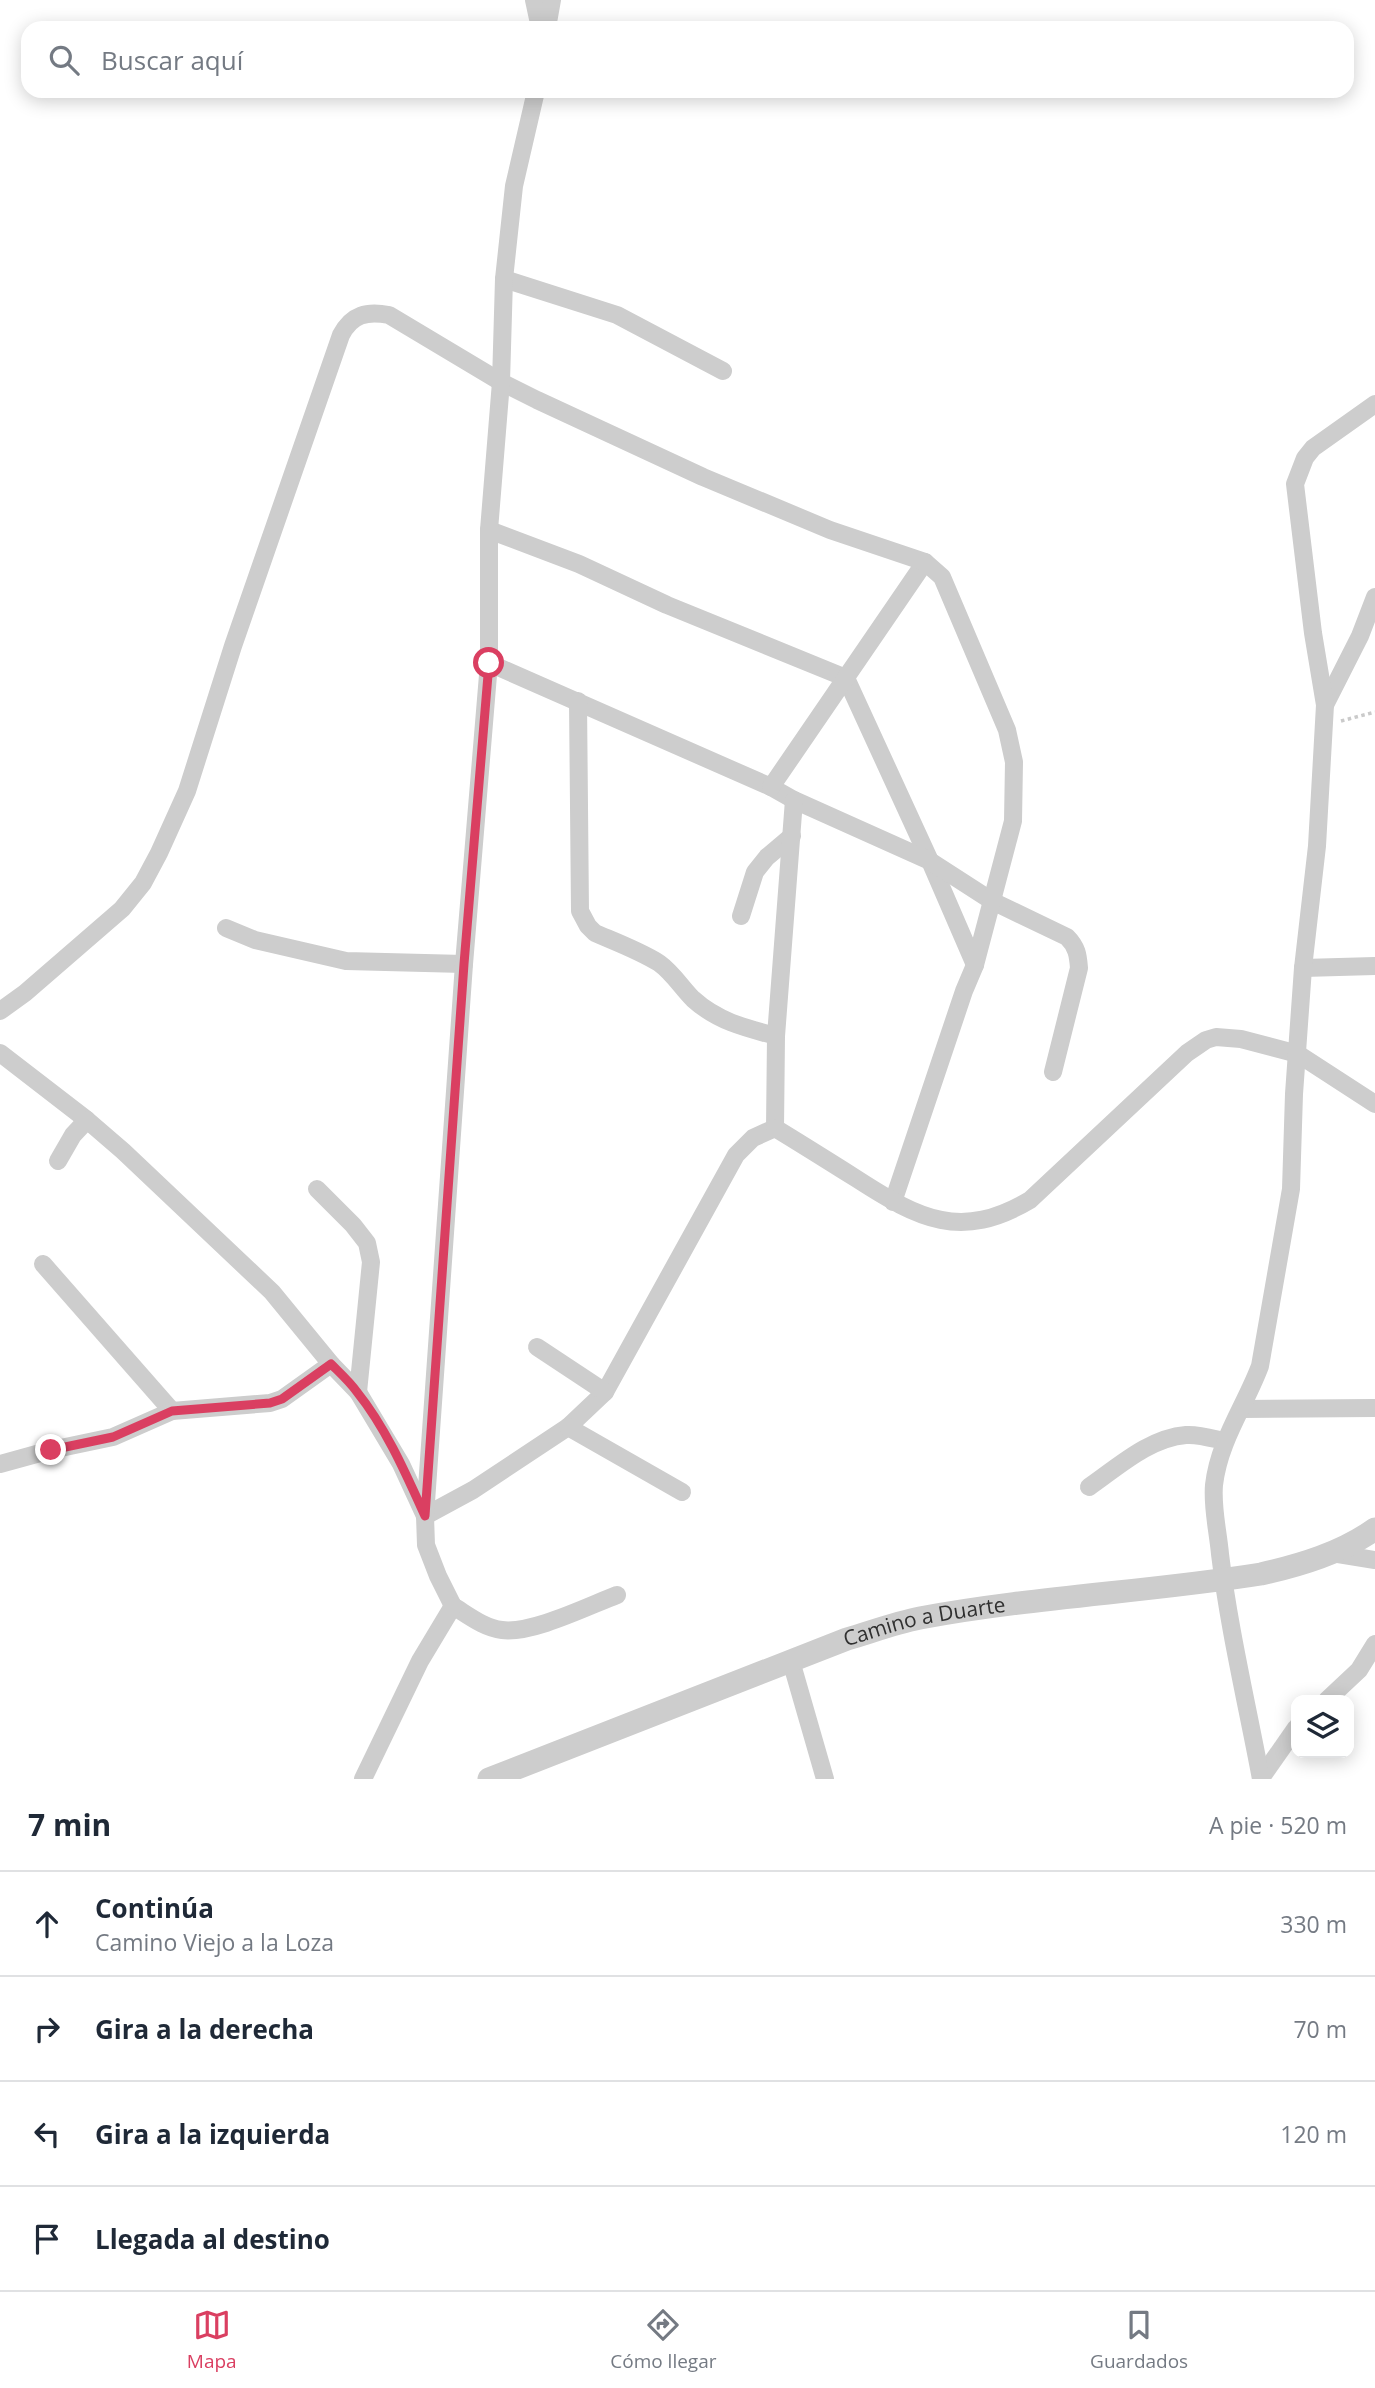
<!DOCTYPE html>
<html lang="es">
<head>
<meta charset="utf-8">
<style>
  :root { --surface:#fff; --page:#f2f2f3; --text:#1f2937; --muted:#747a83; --line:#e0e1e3; --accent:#da3f61 }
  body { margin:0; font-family:"Open Sans",sans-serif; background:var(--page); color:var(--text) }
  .controls { position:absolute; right:21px; bottom:21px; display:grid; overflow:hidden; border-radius:14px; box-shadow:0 4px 18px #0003 }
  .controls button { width:63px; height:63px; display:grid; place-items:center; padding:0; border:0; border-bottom:2px solid var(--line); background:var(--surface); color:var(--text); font:35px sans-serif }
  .stop { position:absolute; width:21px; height:21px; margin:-16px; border:5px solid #da3f61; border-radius:50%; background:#fff }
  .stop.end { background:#da3f61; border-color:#fff; box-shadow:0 2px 7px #0008 }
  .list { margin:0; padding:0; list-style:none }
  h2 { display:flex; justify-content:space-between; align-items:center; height:91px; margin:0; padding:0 28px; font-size:30px }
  h2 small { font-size:23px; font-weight:400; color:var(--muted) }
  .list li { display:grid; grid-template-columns:46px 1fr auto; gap:21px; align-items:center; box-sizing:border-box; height:105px; padding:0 28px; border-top:2px solid var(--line) }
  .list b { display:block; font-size:26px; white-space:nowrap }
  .list p { margin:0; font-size:23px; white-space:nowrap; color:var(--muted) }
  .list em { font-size:23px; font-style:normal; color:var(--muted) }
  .icon { flex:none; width:38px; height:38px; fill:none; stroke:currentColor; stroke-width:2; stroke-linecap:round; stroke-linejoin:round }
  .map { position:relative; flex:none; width:1375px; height:1779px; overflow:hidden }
  .search { position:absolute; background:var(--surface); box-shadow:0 4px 18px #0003; left:21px; right:21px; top:21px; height:77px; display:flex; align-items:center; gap:18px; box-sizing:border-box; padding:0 24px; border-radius:21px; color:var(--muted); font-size:26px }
  .sheet { height:511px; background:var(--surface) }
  nav { display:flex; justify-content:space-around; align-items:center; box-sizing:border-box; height:98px; border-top:2px solid var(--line); background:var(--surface); font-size:19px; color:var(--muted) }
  nav a { display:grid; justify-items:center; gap:4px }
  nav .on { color:var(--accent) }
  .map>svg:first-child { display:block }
</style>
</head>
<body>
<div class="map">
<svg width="1375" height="1779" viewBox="0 0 1375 1779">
  <rect width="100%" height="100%" fill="#fff"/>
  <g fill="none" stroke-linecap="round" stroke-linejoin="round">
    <!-- path -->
    <path stroke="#cacaca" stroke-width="3.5" stroke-dasharray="3.5 3.5" stroke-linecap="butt" d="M 1341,721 L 1375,712"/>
    <!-- minor -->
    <g stroke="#cdcdcd" stroke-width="18">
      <path d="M 534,0 L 540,28"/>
      <path d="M 547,28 L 552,0"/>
      <path d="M 504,279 L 617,315 L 723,371"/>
      <path d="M 489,530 L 579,564 L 667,605 L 846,678 L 930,861 L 975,965"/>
      <path d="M 489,663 L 771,787 L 794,800 L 930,861 L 992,901 L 1067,937 C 1077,947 1078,955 1079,968 L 1053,1072"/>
      <path d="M 578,701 L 580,911 L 588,926 L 595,933 C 616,942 640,951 659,963 C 673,973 681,987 693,999 C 717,1021 745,1028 776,1036"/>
      <path d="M 1325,705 L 1360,636 L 1375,597"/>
      <path d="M 771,787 L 925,562"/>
      <path d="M 741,916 L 755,872 L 767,857 L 792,836"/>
      <path d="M 226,928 L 255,940 L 346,961 L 464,964"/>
      <path d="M 1303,968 L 1375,966"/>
      <path d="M 0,1011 L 25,993 L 122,909 L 143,883 L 159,853 L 187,791 L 233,646 L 341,335 C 352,314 367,311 389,315 L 501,382 L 537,400 L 703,477 L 830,530 L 925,562 L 942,577 L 1007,730 L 1014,762 L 1013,821 L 975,965 L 964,991 L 893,1202"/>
      <path d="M 0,1053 L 87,1120 L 123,1151 L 272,1292 L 331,1364 L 358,1392 L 401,1464 L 425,1516 L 473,1490 L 568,1427 L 605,1392 L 736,1155 L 753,1138 L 775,1128 L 776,1036 L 794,800"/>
      <path d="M 775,1128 C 803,1145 830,1162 857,1179 C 919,1219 961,1241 1030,1200 L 1187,1053 L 1206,1040 L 1216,1037 L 1241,1039 L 1298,1054 L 1375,1104"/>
      <path d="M 58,1161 L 73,1135 L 87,1120"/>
      <path d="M 317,1189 L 353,1225 L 367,1243 L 371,1262 L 358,1392"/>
      <path d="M 43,1264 L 172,1411"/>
      <path d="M 537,1347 L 605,1392"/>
      <path d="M 1241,1409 L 1375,1408"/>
      <path d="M 568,1427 L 682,1492"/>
      <path d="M 0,1464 L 51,1450 L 113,1437 L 172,1411 L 270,1403 L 282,1399 L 331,1364"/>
      <path d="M 1089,1487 C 1118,1467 1149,1438 1186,1435 C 1198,1434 1211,1438 1224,1441"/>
      <path d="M 1332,1553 L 1375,1560"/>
      <path d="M 453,1606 L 438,1576 L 426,1545 L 425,1516 L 464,964 L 489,663 L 489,530 L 501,382 L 504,279 L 514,186 L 536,91"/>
      <path d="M 453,1606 C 468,1615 484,1628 502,1630 C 532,1634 588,1606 617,1595"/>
      <path d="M 791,1661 L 825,1779"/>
      <path d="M 1327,1700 L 1359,1670 L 1375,1644"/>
      <path d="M 1261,1778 L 1296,1728"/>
      <path d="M 363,1779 L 420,1661 L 453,1606"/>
      <path d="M 1261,1779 C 1247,1704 1229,1629 1220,1554 C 1218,1531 1212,1508 1214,1485 C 1219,1441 1245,1406 1260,1366 L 1291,1189 L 1294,1094 L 1303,968 L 1317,846 L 1325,705 L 1313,633 L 1295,484 L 1305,458 L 1313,448 L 1375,404"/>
    </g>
    <!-- tertiary -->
    <path stroke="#cdcdcd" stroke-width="23" id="s1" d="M 489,1779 L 847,1639 C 871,1632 895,1623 920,1618 C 1033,1597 1148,1592 1261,1574 C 1301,1565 1341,1553 1375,1529"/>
  </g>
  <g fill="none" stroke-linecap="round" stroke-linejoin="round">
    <!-- route -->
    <path stroke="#da3f61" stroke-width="9" d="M 51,1450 L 113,1437 L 172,1411 L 270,1403 L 282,1399 L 331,1364 C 340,1373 350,1382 357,1392 C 386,1428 406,1474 425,1516 L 464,964 L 489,663"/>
  </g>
  <g text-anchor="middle" stroke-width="7" stroke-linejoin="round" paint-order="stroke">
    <!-- street labels -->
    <g font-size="21" fill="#303030" stroke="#fff">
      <text dy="7" stroke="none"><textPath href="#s1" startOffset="464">Camino a Duarte</textPath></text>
    </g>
  </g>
</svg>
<div class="controls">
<button><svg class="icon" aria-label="layers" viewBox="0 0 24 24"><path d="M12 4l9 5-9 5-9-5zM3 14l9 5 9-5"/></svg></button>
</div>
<div class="stop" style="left:489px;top:663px"></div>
<div class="stop end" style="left:51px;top:1450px"></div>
<div class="search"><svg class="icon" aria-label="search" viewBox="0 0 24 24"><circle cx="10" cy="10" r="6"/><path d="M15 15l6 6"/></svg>Buscar aquí</div>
</div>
<section class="sheet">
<h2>7 min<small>A pie · 520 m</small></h2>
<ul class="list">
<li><svg class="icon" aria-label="ahead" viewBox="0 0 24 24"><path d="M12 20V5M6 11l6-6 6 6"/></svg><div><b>Continúa</b><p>Camino Viejo a la Loza</p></div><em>330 m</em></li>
<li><svg class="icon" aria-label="right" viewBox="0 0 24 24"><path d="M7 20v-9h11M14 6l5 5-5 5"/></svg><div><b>Gira a la derecha</b></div><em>70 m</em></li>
<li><svg class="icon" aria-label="left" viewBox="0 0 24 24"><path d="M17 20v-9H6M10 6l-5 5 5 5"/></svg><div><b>Gira a la izquierda</b></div><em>120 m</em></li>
<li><svg class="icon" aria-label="arrive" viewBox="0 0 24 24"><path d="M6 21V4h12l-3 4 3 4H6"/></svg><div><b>Llegada al destino</b></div></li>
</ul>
</section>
<nav>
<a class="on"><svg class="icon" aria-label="map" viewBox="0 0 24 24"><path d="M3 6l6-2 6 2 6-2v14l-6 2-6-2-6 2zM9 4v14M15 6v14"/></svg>Mapa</a>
<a><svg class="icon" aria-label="directions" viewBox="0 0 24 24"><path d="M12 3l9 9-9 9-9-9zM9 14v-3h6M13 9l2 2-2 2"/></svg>Cómo llegar</a>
<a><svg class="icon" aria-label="saved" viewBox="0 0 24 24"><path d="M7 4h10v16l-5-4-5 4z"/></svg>Guardados</a>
</nav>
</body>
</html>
